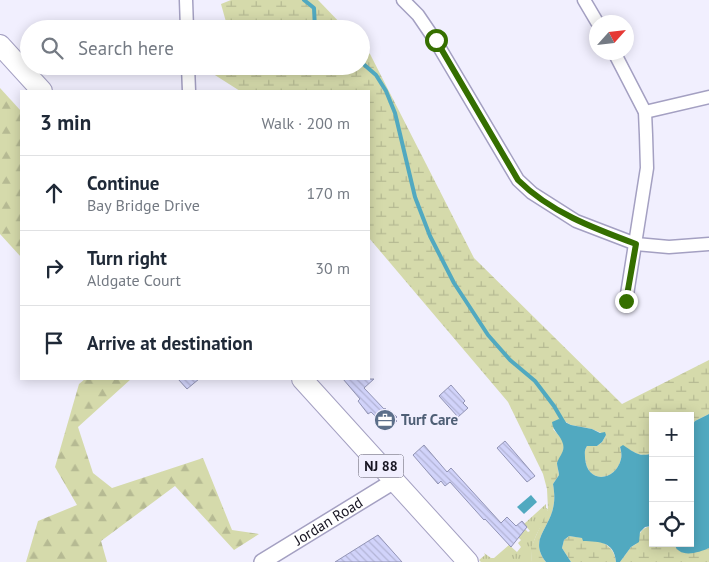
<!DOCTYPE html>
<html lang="en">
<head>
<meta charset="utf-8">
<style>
  :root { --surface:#fff; --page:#f6f6f7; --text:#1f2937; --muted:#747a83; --line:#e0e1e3 }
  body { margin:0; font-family:"PT Sans",sans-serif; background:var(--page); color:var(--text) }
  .controls { position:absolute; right:15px; bottom:15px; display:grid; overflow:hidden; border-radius:0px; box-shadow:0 2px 12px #0003 }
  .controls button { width:45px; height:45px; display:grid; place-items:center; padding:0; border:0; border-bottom:1px solid var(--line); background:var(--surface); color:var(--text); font:25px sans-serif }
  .compass { position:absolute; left:589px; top:15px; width:45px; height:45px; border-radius:50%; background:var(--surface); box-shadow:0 2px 12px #0003; rotate:63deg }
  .stop { position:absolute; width:15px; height:15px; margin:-11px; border:4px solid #356f00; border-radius:50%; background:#fff }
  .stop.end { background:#356f00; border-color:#fff; box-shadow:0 1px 5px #0008 }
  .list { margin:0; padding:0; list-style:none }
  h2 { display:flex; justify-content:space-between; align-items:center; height:65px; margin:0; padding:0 20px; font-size:21px }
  h2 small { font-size:16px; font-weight:400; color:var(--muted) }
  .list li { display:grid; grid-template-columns:32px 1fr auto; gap:15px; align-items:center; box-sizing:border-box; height:75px; padding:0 20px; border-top:1px solid var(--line) }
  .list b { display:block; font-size:19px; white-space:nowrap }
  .list p { margin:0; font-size:16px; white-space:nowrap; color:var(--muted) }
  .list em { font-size:16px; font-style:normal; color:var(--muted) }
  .icon { flex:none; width:28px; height:28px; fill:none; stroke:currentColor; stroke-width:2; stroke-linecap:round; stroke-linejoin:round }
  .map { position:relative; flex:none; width:709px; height:562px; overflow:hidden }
  .search { position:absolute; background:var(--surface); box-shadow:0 2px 12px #0003; left:20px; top:20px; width:350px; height:55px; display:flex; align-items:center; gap:12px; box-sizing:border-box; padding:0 18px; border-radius:28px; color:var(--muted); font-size:19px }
  .panel { position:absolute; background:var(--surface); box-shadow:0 2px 12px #0003; left:20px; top:90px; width:350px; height:290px; border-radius:0px }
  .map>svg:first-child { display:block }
</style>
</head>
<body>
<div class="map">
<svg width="709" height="562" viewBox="0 0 709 562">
  <defs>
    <pattern id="grass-tufts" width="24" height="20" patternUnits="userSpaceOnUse" patternTransform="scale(1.25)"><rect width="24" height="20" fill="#d5daab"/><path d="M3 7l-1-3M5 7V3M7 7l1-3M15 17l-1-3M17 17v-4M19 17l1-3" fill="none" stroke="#b6ba93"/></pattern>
    <pattern id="forest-firs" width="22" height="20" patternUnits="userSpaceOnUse" patternTransform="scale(1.25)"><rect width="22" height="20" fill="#d5daab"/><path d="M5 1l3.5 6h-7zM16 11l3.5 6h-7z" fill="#b6ba93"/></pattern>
    <pattern id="wetland-marsh" width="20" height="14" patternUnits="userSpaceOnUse" patternTransform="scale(1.25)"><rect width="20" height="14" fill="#d5daab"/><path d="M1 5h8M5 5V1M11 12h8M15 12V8" fill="none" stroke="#b6ba93"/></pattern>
    <pattern id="building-back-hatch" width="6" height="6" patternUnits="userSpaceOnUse" patternTransform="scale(1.25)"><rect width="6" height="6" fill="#d1d3fa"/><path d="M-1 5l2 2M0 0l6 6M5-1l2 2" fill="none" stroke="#b3b4d6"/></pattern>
  </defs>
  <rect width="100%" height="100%" fill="#f1effe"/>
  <!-- grass -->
  <path fill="url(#grass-tufts)" d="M 546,504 L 546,508 L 548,509 C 542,531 530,536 532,562 L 481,562 L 479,560 L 485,555 L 484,553 L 491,558 L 494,558 L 509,545 L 517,552 L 521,547 L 518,543 L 521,540 L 516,535 L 525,529 L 528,532 L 530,531 L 524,524 Z"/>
  <!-- forest -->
  <g fill="url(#forest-firs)">
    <path d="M 0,88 L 21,111 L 21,257 L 0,234 Z"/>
    <path d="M 85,379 L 131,379 L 78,427 L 93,473 L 112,488 L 203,458 L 232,530 L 259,534 L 234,550 L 175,486 L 101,541 L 107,562 L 26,562 L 38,521 L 77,505 L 55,467 L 79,384 Z"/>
  </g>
  <!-- wetland -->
  <g fill="url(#wetland-marsh)">
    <path d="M 231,0 L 318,0 L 346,29 L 228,29 L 221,4 Z"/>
    <path d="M 361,45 L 370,54 L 474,258 L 622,404 L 709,360 L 709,414 L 695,421 L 690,428 L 690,416 L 653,416 L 653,453 C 637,459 634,449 620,447 C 621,450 622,456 621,459 C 616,481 587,485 585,458 C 585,453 584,451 587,446 L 597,446 L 602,442 L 606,435 L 592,429 L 571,425 L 564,421 L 553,429 L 562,439 L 564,445 L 563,453 L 557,463 L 559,475 L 553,484 C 555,495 555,504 551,515 C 544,533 531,543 546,562 L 532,562 L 531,549 L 535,538 L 548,509 L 547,489 L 543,474 L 508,402 L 369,238 L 369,91 L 240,91 L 207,70 L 209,66 L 361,66 Z"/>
    <path d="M 651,526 L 653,528 L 653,543 L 674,543 L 676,548 L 707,549 L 709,548 L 709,562 L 620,562 L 631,547 L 636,544 C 639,535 640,528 651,526 Z"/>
    <path d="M 569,536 C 588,539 614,538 616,562 L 571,562 L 562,548 L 564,540 Z"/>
  </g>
  <!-- water -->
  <g fill="#51a9c0">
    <path d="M 709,414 L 709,548 C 698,553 678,559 674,543 L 690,543 L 690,428 L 695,421 Z"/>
    <path d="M 559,419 L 571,425 L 592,429 L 600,433 L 605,432 L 606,435 L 602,442 L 597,446 L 587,446 C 584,451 585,453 585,458 C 587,485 616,481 621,459 C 622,455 621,450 620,447 L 623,445 C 634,452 639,458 653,453 L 653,528 L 651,526 L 645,527 L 640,532 L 639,542 L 631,547 L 620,562 L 616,562 C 614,541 600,542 583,541 L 582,538 L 569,536 L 564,540 L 562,548 L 571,562 L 546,562 C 531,543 544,533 551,515 C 555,504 555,496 553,484 L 559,475 C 559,472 557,466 557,463 C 559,456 565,452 563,444 C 561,435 553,432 552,422 Z"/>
    <path d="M 531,495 L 537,502 L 524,514 L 517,507 Z"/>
  </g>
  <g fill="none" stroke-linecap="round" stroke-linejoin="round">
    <!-- stream -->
    <g stroke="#51a9c0" stroke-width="4">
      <path d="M 304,0 L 314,8 L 315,29"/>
      <path d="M 361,62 L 376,75 L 386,91 L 395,113 L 415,197 L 430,236 L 454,283 L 488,335 L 510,360 L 535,381 L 554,406 L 564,423"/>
    </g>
  </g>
  <!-- building -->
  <g fill="url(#building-back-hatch)" stroke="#9294b5">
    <path d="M 178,379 L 199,379 L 187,389 Z"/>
    <path d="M 343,379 L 374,379 L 364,388 L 384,409 L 385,408 L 389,412 L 390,410 L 397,417 L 395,419 L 397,421 L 389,429 L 371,412 L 368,414 L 358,401 L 360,399 Z"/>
    <path d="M 451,385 L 465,401 L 463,403 L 468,408 L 458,417 L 439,396 Z"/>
    <path d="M 505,441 L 535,476 L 527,482 L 497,448 Z"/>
    <path d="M 424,445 L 447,472 L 451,468 L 501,523 L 507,517 L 516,526 L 522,521 L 527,527 L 511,547 L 485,519 L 484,520 L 450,482 L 445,486 L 441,481 L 438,484 L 413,455 Z"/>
    <path d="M 378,535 L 402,562 L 335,562 Z"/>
  </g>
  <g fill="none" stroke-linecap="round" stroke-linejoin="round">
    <!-- minor casing -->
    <g stroke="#a4a0c2" stroke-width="15">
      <g id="minor">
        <path d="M 186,0 L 187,29"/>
        <path d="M 403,0 L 418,15 L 435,40 L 518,180 L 532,193 L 576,221 L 636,244 L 669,247 L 709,244"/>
        <path d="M 584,0 L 597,22"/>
        <path d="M 614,52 L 645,112 L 646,135 L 647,168 L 626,301"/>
        <path d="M 188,66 L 189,91"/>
        <path d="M 645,112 L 709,97"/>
      </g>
    </g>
    <!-- tertiary casing -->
    <g stroke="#a4a0c2" stroke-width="18">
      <g id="tertiary">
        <path id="s1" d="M 262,562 L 394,481"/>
      </g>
    </g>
    <!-- primary casing -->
    <g stroke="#a4a0c2" stroke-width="22">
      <g id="primary">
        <path d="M 0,45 L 42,91"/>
        <path d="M 302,379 L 468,562"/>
      </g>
    </g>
    <!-- minor -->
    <use href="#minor" stroke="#fff" stroke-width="12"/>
    <!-- tertiary -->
    <use href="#tertiary" stroke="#fff" stroke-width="15"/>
    <!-- primary -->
    <use href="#primary" stroke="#fff" stroke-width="20"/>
  </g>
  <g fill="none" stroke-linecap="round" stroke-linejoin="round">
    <!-- route -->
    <path stroke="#356f00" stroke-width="6" d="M 436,40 L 518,180 C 550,212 593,228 636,244 L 626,301"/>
  </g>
  <!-- icons -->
  <defs>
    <g id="office-disc" transform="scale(1.125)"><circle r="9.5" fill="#5c6f8a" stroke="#f1effe"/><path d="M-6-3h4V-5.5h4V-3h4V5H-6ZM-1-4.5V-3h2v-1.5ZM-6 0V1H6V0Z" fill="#fff"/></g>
  </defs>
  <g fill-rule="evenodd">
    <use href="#office-disc" x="385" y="420"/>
  </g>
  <g text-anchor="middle" stroke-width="4" stroke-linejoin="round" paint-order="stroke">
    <!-- shield labels -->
    <rect fill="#f1effe" stroke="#585664" stroke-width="1" x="358.5" y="454.5" width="45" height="23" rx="4"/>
    <g font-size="14" font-weight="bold" fill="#171522">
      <text x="381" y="471">NJ 88</text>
    </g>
    <!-- service labels -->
    <g font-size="15" font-weight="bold" fill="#4e5e75" stroke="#f1effe" text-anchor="start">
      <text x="401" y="425">Turf Care</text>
    </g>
    <!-- street labels -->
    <g font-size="15" fill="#171522" stroke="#f1effe">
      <text dy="5" stroke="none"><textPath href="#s1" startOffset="78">Jordan Road</textPath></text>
    </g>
  </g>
</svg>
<div class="controls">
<button>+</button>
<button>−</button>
<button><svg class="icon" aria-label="locate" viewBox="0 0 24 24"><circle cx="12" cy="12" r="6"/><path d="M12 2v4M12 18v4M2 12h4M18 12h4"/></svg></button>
</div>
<svg class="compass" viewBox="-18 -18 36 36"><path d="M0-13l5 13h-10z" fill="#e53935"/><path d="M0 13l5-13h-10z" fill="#747a83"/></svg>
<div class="stop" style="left:436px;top:40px"></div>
<div class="stop end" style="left:626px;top:301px"></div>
<div class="search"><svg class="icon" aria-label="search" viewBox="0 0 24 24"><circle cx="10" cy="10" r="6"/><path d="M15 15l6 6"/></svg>Search here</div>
<section class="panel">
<h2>3 min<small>Walk · 200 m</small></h2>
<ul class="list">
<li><svg class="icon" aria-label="ahead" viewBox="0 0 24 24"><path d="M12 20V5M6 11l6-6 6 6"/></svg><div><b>Continue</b><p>Bay Bridge Drive</p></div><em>170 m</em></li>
<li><svg class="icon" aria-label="right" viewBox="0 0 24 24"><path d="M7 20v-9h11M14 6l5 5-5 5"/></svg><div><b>Turn right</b><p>Aldgate Court</p></div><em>30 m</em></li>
<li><svg class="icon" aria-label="arrive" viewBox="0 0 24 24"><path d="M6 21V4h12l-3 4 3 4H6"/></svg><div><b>Arrive at destination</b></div></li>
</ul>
</section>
</div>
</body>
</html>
